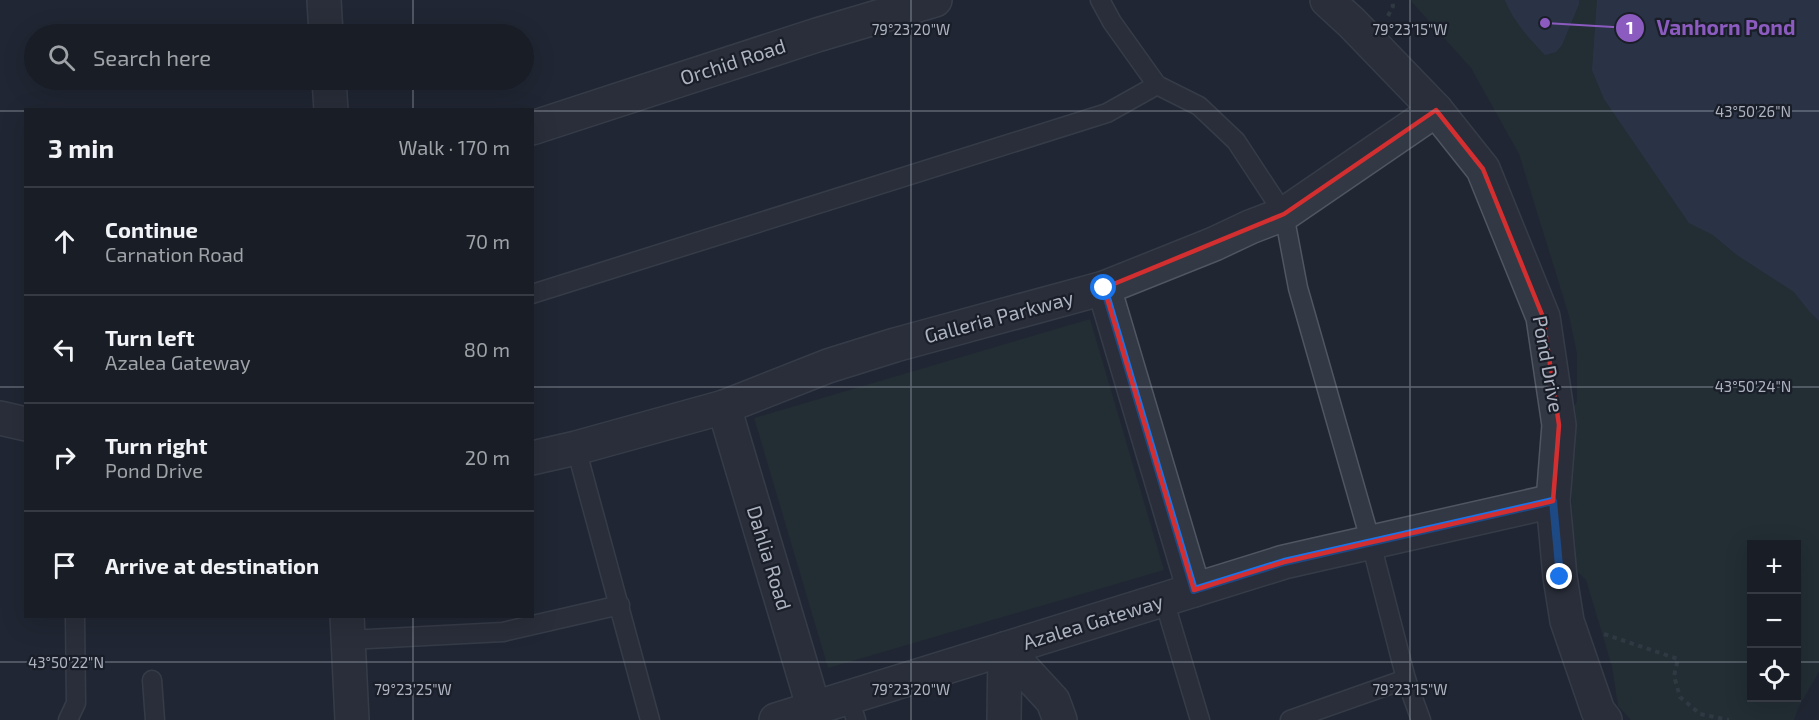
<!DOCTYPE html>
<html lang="en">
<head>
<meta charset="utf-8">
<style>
  :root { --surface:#181d26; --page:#21262e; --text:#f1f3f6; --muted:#9fa2a7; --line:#363b43 }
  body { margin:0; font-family:"Exo 2",sans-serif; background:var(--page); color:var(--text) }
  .controls { position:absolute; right:18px; bottom:18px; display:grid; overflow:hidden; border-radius:0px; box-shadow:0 6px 24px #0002 }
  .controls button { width:54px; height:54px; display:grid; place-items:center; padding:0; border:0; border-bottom:2px solid var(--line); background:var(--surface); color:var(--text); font:30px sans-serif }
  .stop { position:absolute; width:18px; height:18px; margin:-14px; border:4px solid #1a73e8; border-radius:50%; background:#fff }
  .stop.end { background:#1a73e8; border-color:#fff; box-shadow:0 2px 6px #0008 }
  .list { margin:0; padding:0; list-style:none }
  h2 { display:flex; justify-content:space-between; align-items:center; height:78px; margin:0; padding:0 24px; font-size:26px }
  h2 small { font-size:20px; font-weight:400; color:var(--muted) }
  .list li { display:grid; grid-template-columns:39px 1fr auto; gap:18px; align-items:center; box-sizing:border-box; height:108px; padding:0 24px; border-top:2px solid var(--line) }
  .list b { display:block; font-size:22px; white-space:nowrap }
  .list p { margin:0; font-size:20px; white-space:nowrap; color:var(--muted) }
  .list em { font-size:20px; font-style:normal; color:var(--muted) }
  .icon { flex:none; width:33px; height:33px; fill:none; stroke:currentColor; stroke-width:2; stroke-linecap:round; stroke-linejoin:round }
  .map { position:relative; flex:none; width:1819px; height:720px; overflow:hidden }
  .search { position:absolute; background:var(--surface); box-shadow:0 6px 24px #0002; left:24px; top:24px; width:510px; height:66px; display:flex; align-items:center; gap:15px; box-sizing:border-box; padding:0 21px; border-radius:33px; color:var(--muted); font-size:22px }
  .panel { position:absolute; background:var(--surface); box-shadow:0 6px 24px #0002; left:24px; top:108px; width:510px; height:510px; border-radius:0px }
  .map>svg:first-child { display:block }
</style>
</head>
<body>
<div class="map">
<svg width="1819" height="720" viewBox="0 0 1819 720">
  <rect width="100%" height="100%" fill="#202733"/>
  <!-- green -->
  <g fill="#253537" fill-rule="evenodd">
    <path d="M 1410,0 L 1819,0 L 1819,672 L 1799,706 L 1794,720 L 1631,720 L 1618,706 L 1612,667 L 1586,580 L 1574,568 L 1569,414 L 1577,401 L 1577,354 L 1569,316 L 1519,154 L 1471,68 ZM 1752,544 L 1796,544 L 1796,698 L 1752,698 Z"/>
    <path d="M 1090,319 L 1164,570 L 828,668 L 754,418 Z"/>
  </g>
  <!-- water -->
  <g fill="#36435b">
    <path d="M 1505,0 L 1579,0 L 1579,4 L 1562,45 L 1556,52 L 1545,55 C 1530,39 1513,21 1505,0 Z"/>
    <path d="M 1597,0 L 1819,0 L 1819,321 L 1809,311 L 1794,292 L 1737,255 L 1713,235 L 1689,223 L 1604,99 L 1592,70 Z"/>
  </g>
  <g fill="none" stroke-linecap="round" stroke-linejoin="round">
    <!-- service casing -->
    <g stroke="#505662" stroke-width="21">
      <g id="service">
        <path d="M 1100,0 L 1112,22 L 1157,85 L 1199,106 L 1236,141 L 1284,214 L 1298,288 L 1371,543 L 1406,679 L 1421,720"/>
        <path d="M 532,294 L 1107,113 L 1157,85"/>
        <path d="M 576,448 L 650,720"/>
        <path d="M 1164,600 L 1200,720"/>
        <path d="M 349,640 L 503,632 L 620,605"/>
        <path d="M 152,680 L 155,720"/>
        <path d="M 849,698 L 856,720"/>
        <path d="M 68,720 L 76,703 L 75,616"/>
        <path d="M 1290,720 L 1406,679"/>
      </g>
    </g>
    <!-- minor casing -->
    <g stroke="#505662" stroke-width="36">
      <g id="minor">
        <path d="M 324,0 L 326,34"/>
        <path d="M 1327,0 L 1352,23 L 1436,110 L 1483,169 L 1543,317 L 1559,425 L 1553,501 L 1560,577 L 1567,621 L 1598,711 L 1605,720"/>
        <path d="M 329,80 L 331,110"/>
        <path d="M 532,128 L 817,35 L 935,0"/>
        <path d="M 1104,288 L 1194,590"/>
        <path d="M 724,407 L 814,709"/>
        <path d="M 0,418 L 26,424"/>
        <path d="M 532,458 L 576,448 L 724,407 L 828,366 L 895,345 L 1104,288 L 1214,244 L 1250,227 L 1284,214 L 1436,110"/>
        <path d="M 347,616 L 352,720"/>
        <path d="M 1005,649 L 1053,701 L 1060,720"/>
        <path d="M 776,720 L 1284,562 L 1553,501"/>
        <path d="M 1004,720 L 1005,649"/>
      </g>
    </g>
    <!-- path -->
    <g stroke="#415054" stroke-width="4" stroke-dasharray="4.5 4.5" stroke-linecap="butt">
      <path d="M 1388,16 L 1393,6 L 1392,0"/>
      <path d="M 1604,634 L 1678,659 L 1674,676 L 1680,697 L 1700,714 L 1729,720"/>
    </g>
    <!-- service -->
    <use href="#service" stroke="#333944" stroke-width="18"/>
    <!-- minor -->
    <use href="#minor" stroke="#333944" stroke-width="33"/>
  </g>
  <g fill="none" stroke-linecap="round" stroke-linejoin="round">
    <!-- route -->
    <path stroke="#1a73e8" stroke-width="8" d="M 1104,288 L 1194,590 L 1284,562 L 1553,501 L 1560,577"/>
  </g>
  <!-- marked area -->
  <path d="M0 0H1819V720H0ZM 1436,110 L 1483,169 L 1543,317 L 1559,425 L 1553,501 L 1284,562 L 1194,590 L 1104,288 L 1284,214 Z" fill="#202733" fill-opacity=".55" fill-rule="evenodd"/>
  <path fill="none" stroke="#d42f30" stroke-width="4.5" stroke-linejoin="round" d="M 1436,110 L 1483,169 L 1543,317 L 1559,425 L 1553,501 L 1284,562 L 1194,590 L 1104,288 L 1284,214 Z"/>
  <!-- ticks -->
  <path fill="none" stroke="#adb3c1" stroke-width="1.5" stroke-opacity="0.45" d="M 413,0 L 413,34M 911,0 L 911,720M 1410,0 L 1410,720M 413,80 L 413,110M 0,111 L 26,111M 532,111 L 1819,111M 0,387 L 26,387M 532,387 L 1819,387M 413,616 L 413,720M 0,662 L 1752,662M 1796,662 L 1819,662"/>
  <g text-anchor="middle" stroke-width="4.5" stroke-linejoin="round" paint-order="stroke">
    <!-- street labels -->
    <g font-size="20" fill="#adb3c1" stroke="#191e28">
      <text transform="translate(733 62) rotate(-18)" y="7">Orchid Road</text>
      <text transform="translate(999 317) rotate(-15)" y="7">Galleria Parkway</text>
      <text transform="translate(1548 364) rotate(80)" y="7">Pond Drive</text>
      <text transform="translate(769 558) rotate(73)" y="7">Dahlia Road</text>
      <text transform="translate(1093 622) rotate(-17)" y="7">Azalea Gateway</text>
    </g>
  </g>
  <g font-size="15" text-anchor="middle" fill="#adb3c1" stroke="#191e28" stroke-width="4.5" stroke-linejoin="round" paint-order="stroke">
    <text x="911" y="35">79°23'20"W</text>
    <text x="1410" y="35">79°23'15"W</text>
    <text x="1753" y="117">43°50'26"N</text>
    <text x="1753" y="392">43°50'24"N</text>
    <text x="66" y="668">43°50'22"N</text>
    <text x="413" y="695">79°23'25"W</text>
    <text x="911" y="695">79°23'20"W</text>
    <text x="1410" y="695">79°23'15"W</text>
  </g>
  <!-- callouts -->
  <path fill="none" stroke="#8c5bc0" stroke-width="2" d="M1545 23L1630 28"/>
  <g fill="#8c5bc0" stroke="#191e28" stroke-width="2">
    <circle cx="1545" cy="23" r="6"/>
    <circle cx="1630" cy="28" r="15"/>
  </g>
  <g font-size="18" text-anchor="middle" font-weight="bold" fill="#fff">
    <text x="1630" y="34">1</text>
  </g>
  <g font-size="21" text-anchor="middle" font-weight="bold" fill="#8c5bc0" stroke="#191e28" stroke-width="4.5" stroke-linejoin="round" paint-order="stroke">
    <text x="1726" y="35">Vanhorn Pond</text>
  </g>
</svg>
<div class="controls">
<button>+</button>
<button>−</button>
<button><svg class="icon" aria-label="locate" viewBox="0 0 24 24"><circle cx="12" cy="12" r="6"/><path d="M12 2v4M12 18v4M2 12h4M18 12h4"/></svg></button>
</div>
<div class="stop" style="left:1104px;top:288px"></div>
<div class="stop end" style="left:1560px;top:577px"></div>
<div class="search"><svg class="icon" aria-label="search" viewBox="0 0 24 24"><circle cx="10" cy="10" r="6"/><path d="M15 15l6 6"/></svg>Search here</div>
<section class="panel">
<h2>3 min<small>Walk · 170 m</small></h2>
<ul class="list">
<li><svg class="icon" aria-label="ahead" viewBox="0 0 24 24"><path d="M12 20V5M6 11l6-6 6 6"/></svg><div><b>Continue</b><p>Carnation Road</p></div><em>70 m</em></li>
<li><svg class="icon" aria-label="left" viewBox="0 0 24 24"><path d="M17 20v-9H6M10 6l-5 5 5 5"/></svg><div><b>Turn left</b><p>Azalea Gateway</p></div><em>80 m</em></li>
<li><svg class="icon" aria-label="right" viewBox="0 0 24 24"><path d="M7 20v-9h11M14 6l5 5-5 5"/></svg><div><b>Turn right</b><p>Pond Drive</p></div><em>20 m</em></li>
<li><svg class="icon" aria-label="arrive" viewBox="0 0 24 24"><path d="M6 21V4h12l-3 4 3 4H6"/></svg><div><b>Arrive at destination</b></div></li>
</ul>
</section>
</div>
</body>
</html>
